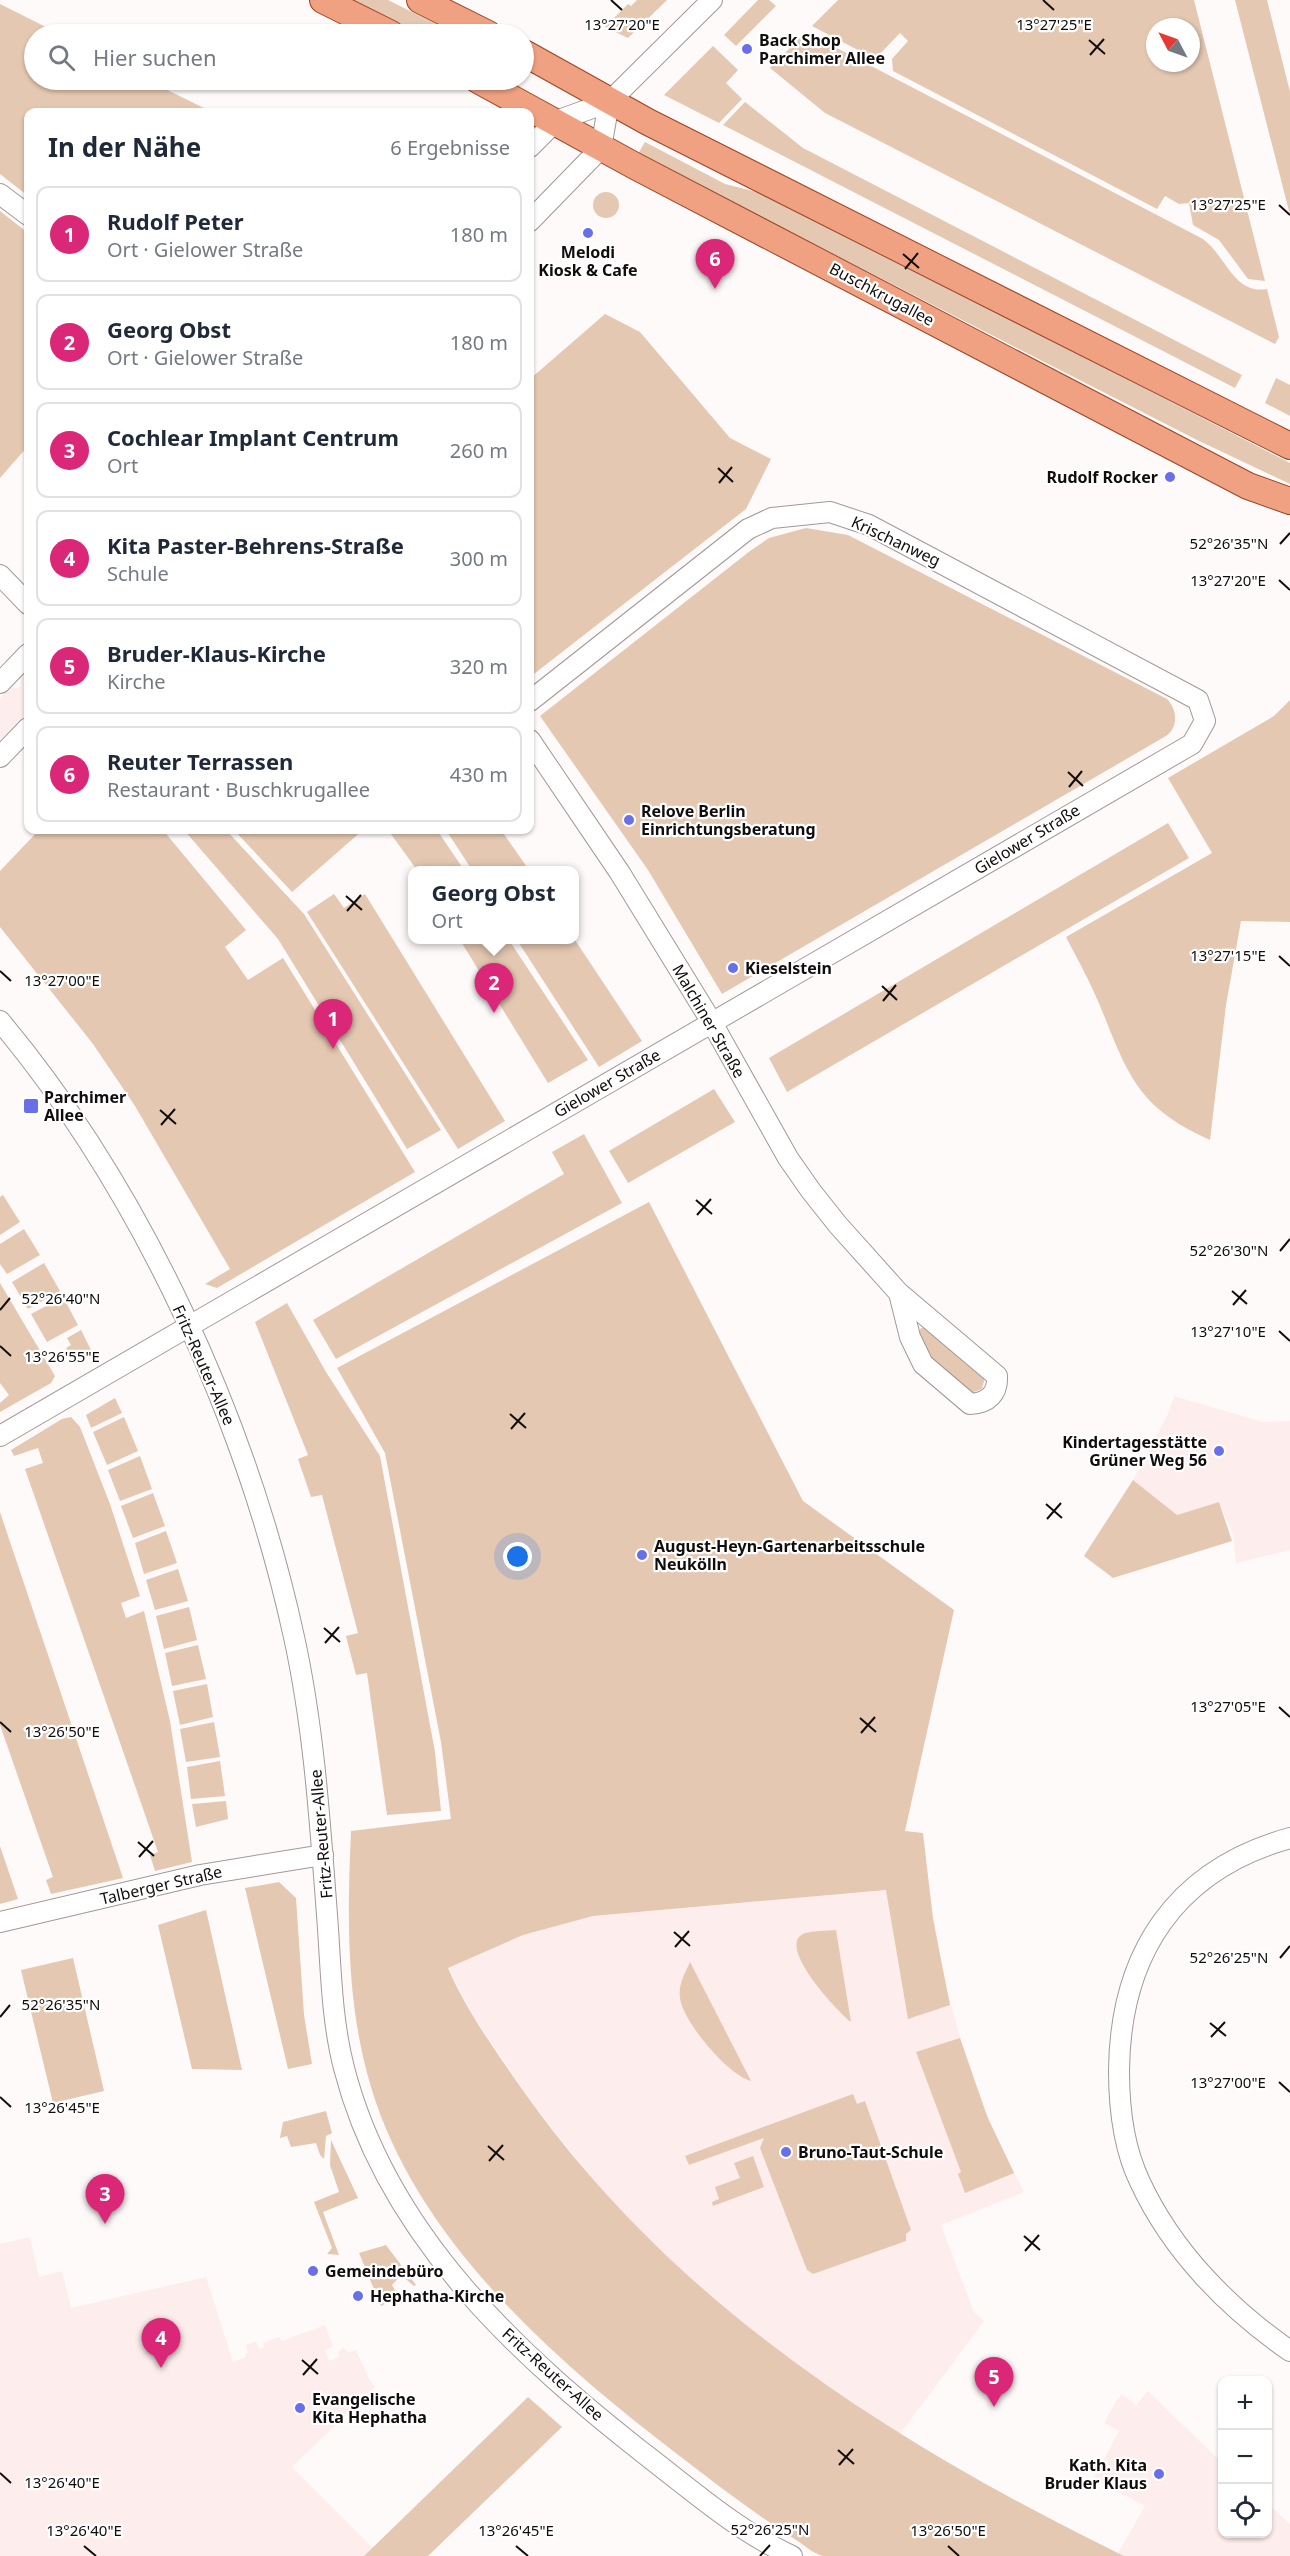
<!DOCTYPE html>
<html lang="de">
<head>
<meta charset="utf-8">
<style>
  :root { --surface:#fff; --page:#f2f2f3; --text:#1f2937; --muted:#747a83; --line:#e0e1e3; --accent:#db2777 }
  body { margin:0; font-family:"Noto Sans",sans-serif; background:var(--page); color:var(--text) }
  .controls { position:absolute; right:18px; bottom:18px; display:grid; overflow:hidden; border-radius:12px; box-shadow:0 2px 4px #0004 }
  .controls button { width:54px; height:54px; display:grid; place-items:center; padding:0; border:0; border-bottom:2px solid var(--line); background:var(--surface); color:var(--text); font:30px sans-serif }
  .compass { position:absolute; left:1146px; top:18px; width:54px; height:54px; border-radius:50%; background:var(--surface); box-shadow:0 2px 4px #0004; rotate:311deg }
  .you { position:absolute; left:518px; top:1557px; width:21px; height:21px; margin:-15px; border:4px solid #fff; border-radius:50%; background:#1a73e8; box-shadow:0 0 0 9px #1a73e833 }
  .badge { display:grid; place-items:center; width:39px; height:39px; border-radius:50%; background:var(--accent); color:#fff; font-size:20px; font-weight:700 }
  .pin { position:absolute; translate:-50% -50px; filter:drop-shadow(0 2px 3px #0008) }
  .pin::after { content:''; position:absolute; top:32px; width:21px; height:18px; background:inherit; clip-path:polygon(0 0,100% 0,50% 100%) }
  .popup { position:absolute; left:408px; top:866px; width:171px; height:78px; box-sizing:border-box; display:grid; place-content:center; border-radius:12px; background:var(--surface); filter:drop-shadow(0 2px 4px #0005); font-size:20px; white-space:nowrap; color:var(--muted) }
  .popup b { font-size:22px; color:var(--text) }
  .popup::after { content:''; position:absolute; left:50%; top:100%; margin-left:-12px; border:12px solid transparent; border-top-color:var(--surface) }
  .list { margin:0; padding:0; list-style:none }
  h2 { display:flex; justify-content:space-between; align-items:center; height:78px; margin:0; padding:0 24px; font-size:26px }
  h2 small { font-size:20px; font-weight:400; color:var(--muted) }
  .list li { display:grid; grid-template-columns:39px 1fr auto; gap:18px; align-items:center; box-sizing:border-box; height:96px; margin:0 12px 12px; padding:0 12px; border:2px solid var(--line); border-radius:12px }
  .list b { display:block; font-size:22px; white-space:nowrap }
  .list p { margin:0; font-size:20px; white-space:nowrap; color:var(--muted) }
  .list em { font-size:20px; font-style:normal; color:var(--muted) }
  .icon { flex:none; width:33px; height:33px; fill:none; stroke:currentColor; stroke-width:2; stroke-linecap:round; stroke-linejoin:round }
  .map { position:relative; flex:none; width:1290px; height:2556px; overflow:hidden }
  .search { position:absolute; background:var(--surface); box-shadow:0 2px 4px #0004; left:24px; top:24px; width:510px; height:66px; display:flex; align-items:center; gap:15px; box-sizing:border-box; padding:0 21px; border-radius:33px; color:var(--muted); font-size:22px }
  .panel { position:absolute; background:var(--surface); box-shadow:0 2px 4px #0004; left:24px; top:108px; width:510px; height:726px; border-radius:12px }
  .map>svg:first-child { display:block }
</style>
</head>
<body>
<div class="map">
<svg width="1290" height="2556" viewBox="0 0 1290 2556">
  <rect width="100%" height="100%" fill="#fffafa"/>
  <!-- built -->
  <g fill="#feeded">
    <path d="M 28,669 L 28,715 L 0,744 L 0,698 L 11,687 L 18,688 L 21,685 L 20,678 Z"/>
    <path d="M 1174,1396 L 1263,1422 L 1290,1421 L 1290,1550 L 1236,1563 L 1233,1534 L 1219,1502 L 1177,1515 L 1133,1480 L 1167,1416 Z"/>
    <path d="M 887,1890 L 929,1890 L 944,1980 L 967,2062 L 993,2130 L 1024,2192 L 941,2225 L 974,2312 L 984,2321 L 900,2434 L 862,2412 L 785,2358 L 716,2303 L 635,2226 L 596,2183 L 535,2107 L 474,2017 L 448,1968 L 523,1935 L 593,1916 Z"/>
    <path d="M 30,2237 L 39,2277 L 62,2271 L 71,2308 L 206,2277 L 233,2362 L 246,2357 L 245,2354 L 248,2353 L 246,2345 L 256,2341 L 259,2349 L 264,2347 L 263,2343 L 279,2337 L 282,2341 L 325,2325 L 333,2346 L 325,2350 L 329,2361 L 339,2357 L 338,2353 L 343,2347 L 349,2353 L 356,2350 L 369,2379 L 375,2387 L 292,2467 L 373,2548 L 364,2556 L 0,2556 L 0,2244 Z"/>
    <path d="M 1148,2391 L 1222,2463 L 1222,2534 L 1268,2534 L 1268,2504 L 1290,2524 L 1290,2556 L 1124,2556 L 1118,2553 L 1145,2506 L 1093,2479 L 1119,2431 L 1104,2423 L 1115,2403 L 1122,2394 L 1136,2405 Z"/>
  </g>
  <!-- green -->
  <g fill="#e4c8b2" fill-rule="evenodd">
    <path d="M 338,0 L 388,0 L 456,34 L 413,34 Z"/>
    <path d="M 637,0 L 667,0 L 628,38 L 605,27 L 628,4 L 631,6 Z"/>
    <path d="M 758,0 L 769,0 L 776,6 L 736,46 L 724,35 Z"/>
    <path d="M 838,0 L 1194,0 L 1265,281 L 1248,279 L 1219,240 L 1193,225 L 1189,203 L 1179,204 L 1165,196 L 1157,209 L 893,71 L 892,59 L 908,41 L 900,33 L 875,59 L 812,26 ZM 1155,27 L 1191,27 L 1191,63 L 1155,63 Z"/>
    <path d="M 1235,0 L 1267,0 L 1290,92 L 1290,215 Z"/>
    <path d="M 0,4 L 60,34 L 34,34 L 34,80 L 147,80 L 212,112 L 28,112 L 28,196 L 0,174 Z"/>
    <path d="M 806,32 L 1203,239 C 1226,256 1234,295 1267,289 L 1279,337 L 1275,344 L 825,113 L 770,68 Z"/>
    <path d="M 713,46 L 738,70 L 726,83 L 742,99 L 719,123 L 664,95 Z"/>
    <path d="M 745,102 L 803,148 L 1242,375 L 1235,388 L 723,125 Z"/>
    <path d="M 645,142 L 725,184 L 765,194 L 1290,463 L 1290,484 L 1197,440 L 638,154 Z"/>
    <circle cx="606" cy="205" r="13"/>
    <path d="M 0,211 L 28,233 L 28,446 L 0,478 Z"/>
    <path d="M 605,314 L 640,332 L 730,438 L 771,459 L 746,509 L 530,677 L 530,379 Z"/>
    <path d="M 1276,378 L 1290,385 L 1290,416 L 1265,403 Z"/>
    <path d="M 806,528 L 848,535 L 1167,699 C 1177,709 1179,727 1166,736 L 722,994 L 648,870 L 540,716 L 750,551 L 769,538 Z"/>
    <path d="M 1290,700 L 1290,922 L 1241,921 L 1226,1005 L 1210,1140 C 1189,1130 1169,1120 1152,1103 C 1122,1073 1111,1028 1093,990 C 1085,972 1075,955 1066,937 L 1212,853 L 1168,778 L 1274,716 Z"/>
    <path d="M 1168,823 L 1189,858 L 787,1092 L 769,1058 Z"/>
    <path d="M 39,830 L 163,830 L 246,930 L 225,947 L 248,980 L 283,958 L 415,1172 L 217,1288 L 205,1284 L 230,1269 L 135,1106 L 93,1044 L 0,927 L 0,871 Z"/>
    <path d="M 184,830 L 226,830 L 304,914 L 441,1130 L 407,1149 L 278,939 Z"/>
    <path d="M 234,830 L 363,830 L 292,892 Z"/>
    <path d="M 388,830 L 437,830 L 464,870 L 417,870 Z"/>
    <path d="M 446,830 L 501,830 L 529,870 L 472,870 Z"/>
    <path d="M 334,894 L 344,908 L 365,894 L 505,1121 L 458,1149 L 307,912 Z"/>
    <path d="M 460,940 L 509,940 L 588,1060 L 548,1083 Z"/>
    <path d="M 517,940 L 575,940 L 642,1041 L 599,1067 Z"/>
    <path d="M 714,1089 L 735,1122 L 628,1183 L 609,1151 Z"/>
    <path d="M 584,1134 L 622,1203 L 336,1359 L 313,1320 L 564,1174 L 552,1152 Z"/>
    <path d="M 3,1195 L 20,1222 L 0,1235 L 0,1197 Z"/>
    <path d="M 649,1202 L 803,1501 L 954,1610 L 905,1831 L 923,1833 L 933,1919 L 950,2005 L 908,2019 L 886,1890 L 593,1916 L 523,1935 L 448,1968 C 467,2012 495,2050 522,2089 C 674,2305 891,2442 1124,2556 C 1052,2556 980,2556 909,2556 C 888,2556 841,2556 823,2556 C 814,2554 804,2545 796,2540 C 755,2514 716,2484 677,2454 C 553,2359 417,2240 371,2087 C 346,2004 347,1917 351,1831 L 451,1819 L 441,1742 L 385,1453 L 337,1368 Z"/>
    <path d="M 24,1229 L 40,1255 L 7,1274 L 0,1264 L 0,1244 Z"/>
    <path d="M 44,1263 L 60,1291 L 28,1309 L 12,1282 Z"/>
    <path d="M 0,1283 L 55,1376 L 51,1383 L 0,1412 L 0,1403 L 9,1395 L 0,1383 Z"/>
    <path d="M 63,1297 L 78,1325 L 47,1342 L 31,1314 Z"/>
    <path d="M 287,1303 L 326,1372 L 380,1456 L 435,1752 L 441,1811 L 387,1815 L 367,1673 L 356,1675 L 346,1636 L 358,1633 L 322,1495 L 311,1497 L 298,1459 L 308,1455 L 255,1322 Z"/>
    <path d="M 921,1328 L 928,1328 L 985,1377 L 982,1389 L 971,1393 L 930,1358 L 918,1333 Z"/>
    <path d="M 81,1330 L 91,1350 L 73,1361 L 66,1348 L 71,1345 L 67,1338 Z"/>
    <path d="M 115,1398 L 122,1413 L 91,1428 L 86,1415 Z"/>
    <path d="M 71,1417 L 80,1427 L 110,1504 L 140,1596 L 121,1603 L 126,1618 L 144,1611 L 170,1721 L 192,1862 L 155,1871 L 150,1855 L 158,1852 L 25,1469 L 43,1463 L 38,1448 L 14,1456 L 11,1450 L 62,1419 Z"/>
    <path d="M 124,1417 L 138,1451 L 107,1465 L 93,1432 Z"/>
    <path d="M 140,1456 L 152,1489 L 120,1501 L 108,1470 Z"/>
    <path d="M 1133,1480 L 1177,1515 L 1219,1502 L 1232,1541 L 1113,1578 L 1084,1556 Z"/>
    <path d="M 153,1493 L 165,1526 L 133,1538 L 121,1506 Z"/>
    <path d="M 0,1512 L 123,1878 L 51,1894 L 46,1880 L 53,1877 L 0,1725 Z"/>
    <path d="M 166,1531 L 177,1563 L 144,1574 L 135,1543 Z"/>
    <path d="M 178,1569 L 188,1601 L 155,1610 L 146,1580 Z"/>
    <path d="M 189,1607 L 197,1640 L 164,1649 L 156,1616 Z"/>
    <path d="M 198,1645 L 206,1679 L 172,1686 L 165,1653 Z"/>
    <path d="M 207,1684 L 213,1717 L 180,1725 L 173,1691 Z"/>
    <path d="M 214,1722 L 220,1757 L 186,1762 L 180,1729 Z"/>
    <path d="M 220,1761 L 225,1796 L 191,1799 L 187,1767 Z"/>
    <path d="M 226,1801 L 228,1819 L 196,1827 L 192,1804 Z"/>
    <path d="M 0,1846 L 18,1899 L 0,1904 Z"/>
    <path d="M 279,1882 L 296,1898 L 304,2015 L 312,2064 L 288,2069 L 245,1888 Z"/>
    <path d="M 206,1910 L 242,2070 L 192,2069 L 158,1925 Z"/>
    <path d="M 836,1930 L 851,2022 C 837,2011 782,1952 800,1936 C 807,1930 827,1931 836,1930 Z"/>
    <path d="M 73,1958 L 104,2091 L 53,2103 L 21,1970 Z"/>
    <path d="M 690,1962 L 751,2081 C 728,2075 683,2022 680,1998 C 678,1985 685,1973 690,1962 Z"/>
    <path d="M 960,2038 L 987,2116 L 1014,2173 L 965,2193 L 958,2174 L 961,2172 L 916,2052 Z"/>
    <path d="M 853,2094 L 857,2104 L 865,2101 L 911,2230 L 906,2234 L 906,2241 L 813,2274 L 807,2270 L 760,2148 L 764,2138 L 689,2165 L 685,2156 Z"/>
    <path d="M 326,2111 L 332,2133 L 326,2136 L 324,2159 L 320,2155 L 316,2143 L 291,2147 L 287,2136 L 280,2138 L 283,2122 Z"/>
    <path d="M 331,2140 L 358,2198 L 323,2212 L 339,2255 L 327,2254 L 332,2248 L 314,2202 L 339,2192 L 330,2165 Z"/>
    <path d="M 753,2156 L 764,2187 L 713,2206 L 712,2202 L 719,2199 L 715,2187 L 740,2178 L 734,2163 Z"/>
    <path d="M 386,2245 L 416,2285 L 414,2286 L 401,2275 L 392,2285 L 399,2297 L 381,2306 L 359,2253 Z"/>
    <path d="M 528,2397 L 562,2427 L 428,2556 L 364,2556 Z"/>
  </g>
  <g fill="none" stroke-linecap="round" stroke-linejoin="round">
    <!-- minor casing -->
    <g stroke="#a29897" stroke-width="22">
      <g id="minor">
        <path d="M 530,147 L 556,121 L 609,102 L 712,0"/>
        <path d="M 0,194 L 28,215"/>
        <path d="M 530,221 L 601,148 L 609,102"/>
        <path d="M 0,575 L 28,604"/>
        <path d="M 0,683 L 28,654"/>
        <path d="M 530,740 L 620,873 L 711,1021 L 788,1158 L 811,1191 L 838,1225 L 899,1293 L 997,1376 C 998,1394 988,1403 970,1404 L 923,1364 L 910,1337 L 899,1293"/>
        <path d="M 0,757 L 28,728"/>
        <path d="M 0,1021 C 142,1191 247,1421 294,1637 C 314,1728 320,1822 327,1915 C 331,1965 331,2018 344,2068 C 387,2236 519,2356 651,2459 C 696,2494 740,2532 792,2556"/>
        <path d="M 0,1436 L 1192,744 L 1205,721 L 1198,700 L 869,525 L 830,512 L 772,518 L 748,529 L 530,701"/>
        <path d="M 1290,1838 C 1175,1870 1120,1954 1119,2071 C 1119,2108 1124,2149 1140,2182 C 1172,2251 1228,2308 1290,2351"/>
        <path d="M 0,1922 L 200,1875 L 323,1855"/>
      </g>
    </g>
    <!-- major casing -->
    <g stroke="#9b4423" stroke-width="28">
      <g id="major">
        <path d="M 323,0 L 391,34"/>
        <path d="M 420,0 L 488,34"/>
        <path d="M 524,53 L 648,122 L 1290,446"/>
        <path d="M 478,80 L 635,166 L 1248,486 L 1290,501"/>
      </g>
    </g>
    <!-- minor -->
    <use href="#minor" stroke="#fff" stroke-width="20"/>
    <!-- major -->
    <use href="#major" stroke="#f0a182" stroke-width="26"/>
  </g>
  <!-- ticks -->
  <path fill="none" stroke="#110d0d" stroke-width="2" d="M 611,0 L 622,10M 1043,0 L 1054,10M 1089,40 L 1105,54M 1090,55 L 1104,39M 1279,205 L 1290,215M 903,254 L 919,268M 905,269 L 918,253M 718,468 L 733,482M 719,483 L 732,467M 1280,544 L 1290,533M 1279,580 L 1290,590M 1068,772 L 1083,786M 1069,787 L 1082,771M 346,896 L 362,910M 347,911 L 361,895M 1279,956 L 1290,966M 0,971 L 11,981M 882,986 L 897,1000M 883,1001 L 896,985M 160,1110 L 176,1124M 161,1125 L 175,1109M 696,1200 L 712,1214M 697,1215 L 711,1199M 1280,1251 L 1290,1239M 1232,1291 L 1247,1304M 1233,1305 L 1246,1290M 0,1310 L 10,1298M 1279,1331 L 1290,1341M 0,1346 L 11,1356M 510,1414 L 526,1428M 511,1429 L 525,1413M 1046,1504 L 1062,1518M 1047,1519 L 1061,1503M 324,1628 L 340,1642M 325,1643 L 339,1627M 1279,1707 L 1290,1717M 860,1718 L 876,1732M 0,1722 L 11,1732M 861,1733 L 875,1717M 138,1842 L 154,1856M 139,1857 L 153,1841M 674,1932 L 690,1946M 675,1947 L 689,1931M 1280,1958 L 1290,1946M 0,2017 L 10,2005M 1210,2023 L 1226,2036M 1211,2037 L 1225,2022M 1279,2082 L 1290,2092M 0,2097 L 11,2107M 488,2146 L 504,2160M 489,2161 L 503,2145M 1024,2236 L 1040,2250M 1025,2251 L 1039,2235M 302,2360 L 318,2374M 303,2375 L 317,2359M 838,2450 L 854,2464M 839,2465 L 853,2449M 0,2473 L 11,2483M 84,2546 L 96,2556M 516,2546 L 528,2556M 948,2546 L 959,2556M 760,2556 L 770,2545"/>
  <!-- markers -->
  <g fill="#686fe9" stroke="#fff" stroke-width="2">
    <circle cx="747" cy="49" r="6"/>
    <circle cx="588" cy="233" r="6"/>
    <circle cx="1170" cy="477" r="6"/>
    <circle cx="629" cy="820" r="6"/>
    <circle cx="733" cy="968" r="6"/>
    <rect x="23" y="1098" width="16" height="16" rx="3"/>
    <circle cx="1219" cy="1451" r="6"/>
    <circle cx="642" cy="1555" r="6"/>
    <circle cx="786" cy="2152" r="6"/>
    <circle cx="313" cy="2271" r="6"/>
    <circle cx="358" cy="2296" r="6"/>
    <circle cx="300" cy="2408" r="6"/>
    <circle cx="1159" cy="2474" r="6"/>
  </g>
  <g text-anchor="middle" stroke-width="4.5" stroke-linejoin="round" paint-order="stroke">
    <!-- poi labels -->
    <g font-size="16" font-weight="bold" fill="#110d0d" stroke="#fff" text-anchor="start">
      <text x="759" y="46">Back Shop<tspan x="759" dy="18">Parchimer Allee</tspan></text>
      <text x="588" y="258" text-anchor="middle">Melodi<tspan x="588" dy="18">Kiosk &amp; Cafe</tspan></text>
      <text x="1158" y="483" text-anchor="end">Rudolf Rocker</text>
      <text x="641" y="817">Relove Berlin<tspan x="641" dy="18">Einrichtungsberatung</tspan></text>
      <text x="745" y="974">Kieselstein</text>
      <text x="44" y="1103">Parchimer<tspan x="44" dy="18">Allee</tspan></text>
      <text x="1207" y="1448" text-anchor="end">Kindertagesstätte<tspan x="1207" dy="18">Grüner Weg 56</tspan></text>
      <text x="654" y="1552">August-Heyn-Gartenarbeitsschule<tspan x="654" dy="18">Neukölln</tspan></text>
      <text x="798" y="2158">Bruno-Taut-Schule</text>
      <text x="325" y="2277">Gemeindebüro</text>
      <text x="370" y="2302">Hephatha-Kirche</text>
      <text x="312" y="2405">Evangelische<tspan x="312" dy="18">Kita Hephatha</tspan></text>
      <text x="1147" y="2471" text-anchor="end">Kath. Kita<tspan x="1147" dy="18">Bruder Klaus</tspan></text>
    </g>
    <!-- street labels -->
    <g font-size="16" fill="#110d0d" stroke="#fff">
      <text transform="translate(882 294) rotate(28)" y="6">Buschkrugallee</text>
      <text transform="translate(896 541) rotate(25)" y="6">Krischanweg</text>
      <text transform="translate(1027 839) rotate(-31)" y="6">Gielower Straße</text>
      <text transform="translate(709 1021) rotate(60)" y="6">Malchiner Straße</text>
      <text transform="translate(607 1083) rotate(-30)" y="6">Gielower Straße</text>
      <text transform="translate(204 1365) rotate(66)" y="6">Fritz-Reuter-Allee</text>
      <text transform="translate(321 1834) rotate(-95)" y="6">Fritz-Reuter-Allee</text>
      <text transform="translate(161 1885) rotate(-13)" y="6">Talberger Straße</text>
      <text transform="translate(553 2374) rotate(42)" y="6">Fritz-Reuter-Allee</text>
    </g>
  </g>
  <g font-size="15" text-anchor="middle" fill="#110d0d" stroke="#fff" stroke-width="4.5" stroke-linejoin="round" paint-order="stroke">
    <text x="1054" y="30">13°27'25"E</text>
    <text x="622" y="30">13°27'20"E</text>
    <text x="1228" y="210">13°27'25"E</text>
    <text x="1229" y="549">52°26'35"N</text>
    <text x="1228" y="586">13°27'20"E</text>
    <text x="1228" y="961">13°27'15"E</text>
    <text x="62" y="986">13°27'00"E</text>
    <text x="1229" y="1256">52°26'30"N</text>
    <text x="61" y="1304">52°26'40"N</text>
    <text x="1228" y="1337">13°27'10"E</text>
    <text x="62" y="1362">13°26'55"E</text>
    <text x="1228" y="1712">13°27'05"E</text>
    <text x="62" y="1737">13°26'50"E</text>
    <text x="1229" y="1963">52°26'25"N</text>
    <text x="61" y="2010">52°26'35"N</text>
    <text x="1228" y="2088">13°27'00"E</text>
    <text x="62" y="2113">13°26'45"E</text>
    <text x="62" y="2488">13°26'40"E</text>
    <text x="770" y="2535">52°26'25"N</text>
    <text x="84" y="2536">13°26'40"E</text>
    <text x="516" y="2536">13°26'45"E</text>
    <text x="948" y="2536">13°26'50"E</text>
  </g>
</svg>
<div class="controls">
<button>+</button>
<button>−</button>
<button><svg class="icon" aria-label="locate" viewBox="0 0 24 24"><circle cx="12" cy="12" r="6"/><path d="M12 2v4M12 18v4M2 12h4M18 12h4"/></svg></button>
</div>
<svg class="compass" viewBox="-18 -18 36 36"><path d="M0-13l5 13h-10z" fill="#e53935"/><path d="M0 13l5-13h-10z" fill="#747a83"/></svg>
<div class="you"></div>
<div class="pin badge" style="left:333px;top:1049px">1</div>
<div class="pin badge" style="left:494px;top:1013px">2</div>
<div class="popup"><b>Georg Obst</b>Ort</div>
<div class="pin badge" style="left:105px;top:2224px">3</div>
<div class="pin badge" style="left:161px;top:2368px">4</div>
<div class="pin badge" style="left:994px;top:2407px">5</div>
<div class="pin badge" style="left:715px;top:289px">6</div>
<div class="search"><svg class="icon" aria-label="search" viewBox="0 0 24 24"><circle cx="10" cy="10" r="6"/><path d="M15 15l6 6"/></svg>Hier suchen</div>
<section class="panel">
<h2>In der Nähe<small>6 Ergebnisse</small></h2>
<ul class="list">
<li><span class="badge">1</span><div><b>Rudolf Peter</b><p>Ort · Gielower Straße</p></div><em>180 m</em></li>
<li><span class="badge">2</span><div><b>Georg Obst</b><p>Ort · Gielower Straße</p></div><em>180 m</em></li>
<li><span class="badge">3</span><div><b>Cochlear Implant Centrum</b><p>Ort</p></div><em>260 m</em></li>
<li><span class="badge">4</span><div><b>Kita Paster-Behrens-Straße</b><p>Schule</p></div><em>300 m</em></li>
<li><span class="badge">5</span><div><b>Bruder-Klaus-Kirche</b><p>Kirche</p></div><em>320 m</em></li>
<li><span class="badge">6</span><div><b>Reuter Terrassen</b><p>Restaurant · Buschkrugallee</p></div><em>430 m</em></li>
</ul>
</section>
</div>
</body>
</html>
